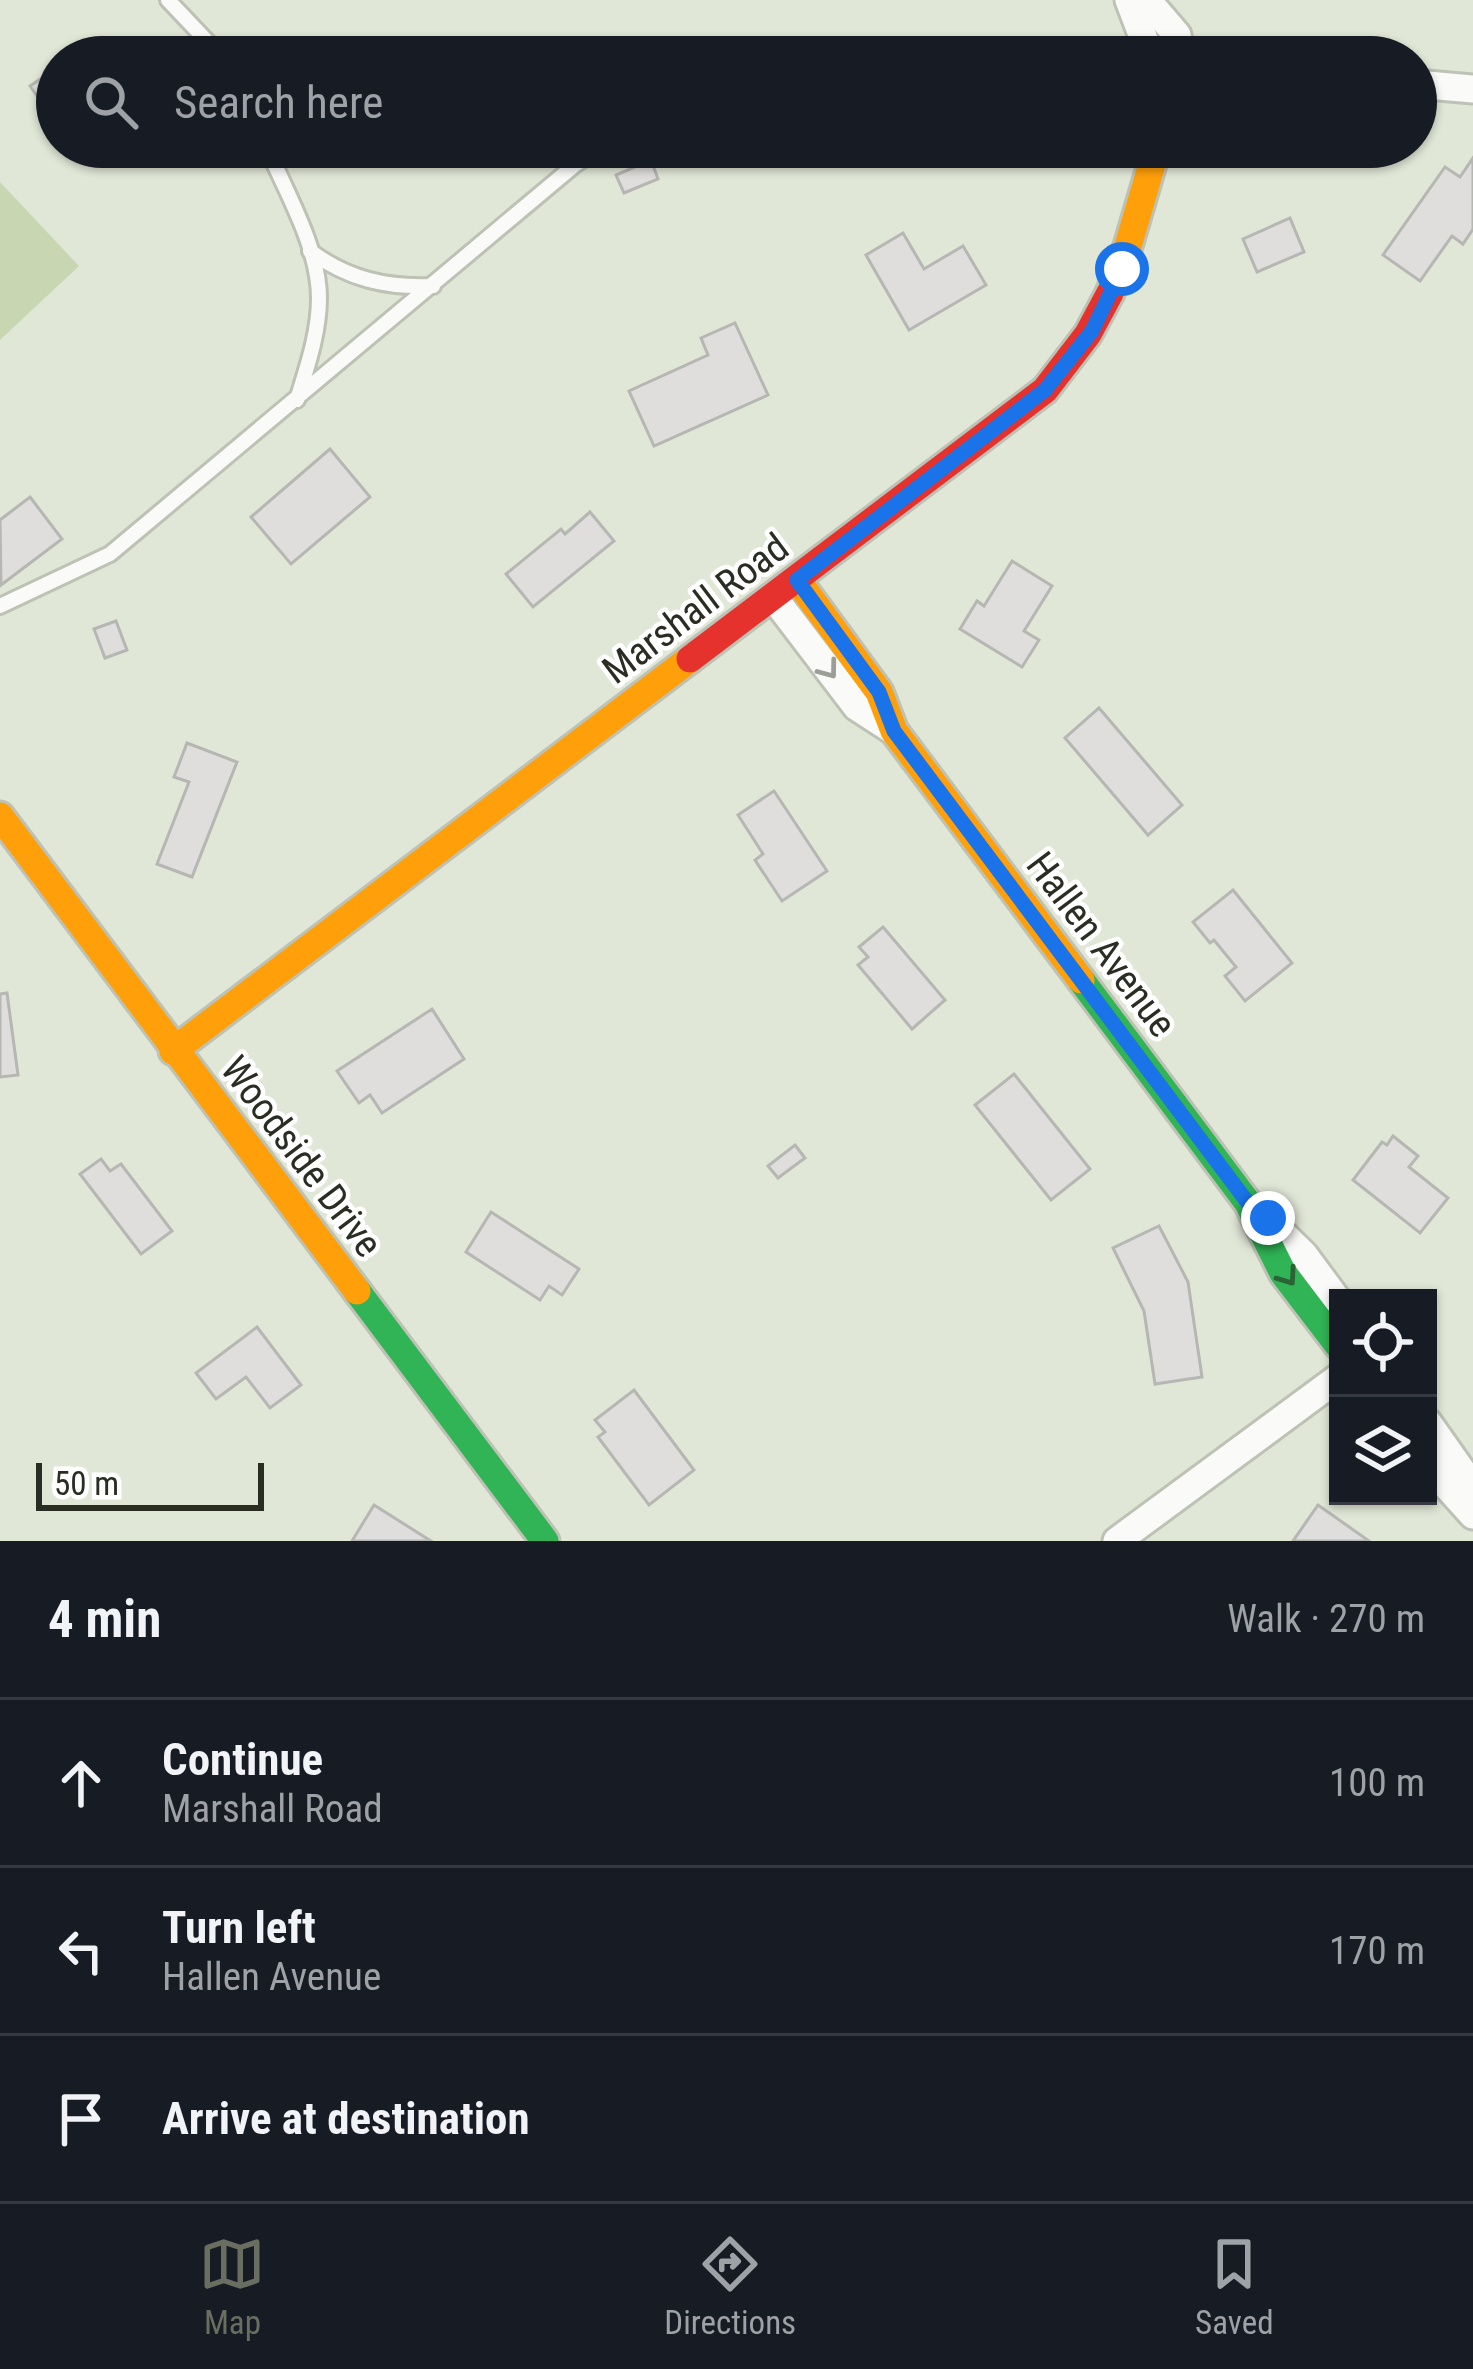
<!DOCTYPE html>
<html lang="en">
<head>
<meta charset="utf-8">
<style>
  :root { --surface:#171b24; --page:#242831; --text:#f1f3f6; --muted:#9ea1a6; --line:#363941; --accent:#696e61 }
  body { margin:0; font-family:"Roboto Condensed",sans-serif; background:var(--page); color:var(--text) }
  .controls { position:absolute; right:36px; bottom:36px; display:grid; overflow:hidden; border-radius:0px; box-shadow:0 3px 9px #0004 }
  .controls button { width:108px; height:108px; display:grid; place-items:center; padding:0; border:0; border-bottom:3px solid var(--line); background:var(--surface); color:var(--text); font:60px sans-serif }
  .scale { position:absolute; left:36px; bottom:30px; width:228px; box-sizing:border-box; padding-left:12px; border:6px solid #292d22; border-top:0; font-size:33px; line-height:42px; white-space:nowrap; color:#292d22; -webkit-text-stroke:9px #fff; paint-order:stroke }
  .stop { position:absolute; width:36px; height:36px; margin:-27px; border:9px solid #1a73e8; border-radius:50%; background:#fff }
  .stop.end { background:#1a73e8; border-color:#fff; box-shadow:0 3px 12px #0008 }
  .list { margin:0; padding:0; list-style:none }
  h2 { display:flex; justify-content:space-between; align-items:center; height:156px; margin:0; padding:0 48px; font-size:51px }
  h2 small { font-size:39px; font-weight:400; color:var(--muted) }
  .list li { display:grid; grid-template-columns:78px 1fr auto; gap:36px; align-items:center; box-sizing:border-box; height:168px; padding:0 48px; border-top:3px solid var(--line) }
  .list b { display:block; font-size:45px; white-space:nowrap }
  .list p { margin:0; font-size:39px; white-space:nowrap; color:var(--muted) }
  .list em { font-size:39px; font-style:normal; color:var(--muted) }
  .icon { flex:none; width:66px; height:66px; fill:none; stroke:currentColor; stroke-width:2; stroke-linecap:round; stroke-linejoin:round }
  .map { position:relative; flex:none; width:1473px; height:1541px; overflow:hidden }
  .search { position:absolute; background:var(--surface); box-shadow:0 3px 9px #0004; left:36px; right:36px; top:36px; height:132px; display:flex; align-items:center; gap:30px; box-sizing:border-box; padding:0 42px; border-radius:66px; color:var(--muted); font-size:45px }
  .sheet { height:660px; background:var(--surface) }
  nav { display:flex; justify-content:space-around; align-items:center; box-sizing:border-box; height:168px; border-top:3px solid var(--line); background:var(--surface); font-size:33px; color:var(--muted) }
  nav a { display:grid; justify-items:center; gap:6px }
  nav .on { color:var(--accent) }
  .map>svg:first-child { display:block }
</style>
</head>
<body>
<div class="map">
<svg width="1473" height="1541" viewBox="0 0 1473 1541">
  <rect width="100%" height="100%" fill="#e1e7d7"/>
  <!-- green -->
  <path fill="#c9d6b2" d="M 0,182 L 79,266 L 0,340 Z"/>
  <!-- building -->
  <g fill="#dfdedc" stroke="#b6b6b3" stroke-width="3">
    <path d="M 57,68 L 57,140 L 55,141 L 43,122 L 51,116 L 30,86 Z"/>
    <path d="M 1473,158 L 1473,229 L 1463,244 L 1452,236 L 1420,281 L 1383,255 L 1445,167 L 1460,177 Z"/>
    <path d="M 651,160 L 658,179 L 624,193 L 616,175 Z"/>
    <path d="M 1290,218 L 1304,252 L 1257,272 L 1243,239 Z"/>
    <path d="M 903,233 L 924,269 L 963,246 L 986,285 L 909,330 L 866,255 Z"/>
    <path d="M 735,323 L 768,395 L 654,446 L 629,391 L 708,355 L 701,338 Z"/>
    <path d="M 330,449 L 370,497 L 291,564 L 251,517 Z"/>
    <path d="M 30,497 L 62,539 L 1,585 L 0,520 Z"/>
    <path d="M 590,512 L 614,541 L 533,607 L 506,574 L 561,529 L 565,534 Z"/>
    <path d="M 1012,561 L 1052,586 L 1024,631 L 1039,640 L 1022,667 L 960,629 L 977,601 L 984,606 Z"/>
    <path d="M 116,621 L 127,650 L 105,658 L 94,629 Z"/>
    <path d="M 1099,708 L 1182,805 L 1148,835 L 1065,738 Z"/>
    <path d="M 187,743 L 237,762 L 192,877 L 157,864 L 189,782 L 174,777 Z"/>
    <path d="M 774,791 L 827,871 L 782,901 L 755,860 L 763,854 L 738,815 Z"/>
    <path d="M 1233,890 L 1292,963 L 1245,1001 L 1225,976 L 1236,967 L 1214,940 L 1210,943 L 1193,922 Z"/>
    <path d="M 883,927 L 945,1000 L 912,1029 L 858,965 L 868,957 L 859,947 Z"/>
    <path d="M 7,993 L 18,1075 L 0,1077 L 0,994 Z"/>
    <path d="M 432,1009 L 464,1059 L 382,1113 L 370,1095 L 359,1103 L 337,1071 Z"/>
    <path d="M 1014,1074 L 1090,1169 L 1051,1200 L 975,1105 Z"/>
    <path d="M 1393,1136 L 1418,1156 L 1409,1167 L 1448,1198 L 1420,1233 L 1353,1180 L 1382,1142 L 1387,1145 Z"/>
    <path d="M 795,1145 L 805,1158 L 778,1178 L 768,1166 Z"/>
    <path d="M 101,1159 L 110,1171 L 121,1164 L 172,1231 L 141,1254 L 80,1174 Z"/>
    <path d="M 491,1212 L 579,1269 L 562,1295 L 549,1286 L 540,1300 L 466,1252 Z"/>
    <path d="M 1159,1226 L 1188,1282 L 1202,1377 L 1155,1384 L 1144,1311 L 1113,1248 Z"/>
    <path d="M 257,1327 L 301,1385 L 270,1408 L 246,1377 L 216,1399 L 196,1373 Z"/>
    <path d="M 634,1390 L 694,1470 L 649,1505 L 598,1437 L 605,1432 L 595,1420 Z"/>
    <path d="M 374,1505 L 431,1541 L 352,1541 Z"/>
    <path d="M 1318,1505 L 1369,1541 L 1293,1541 Z"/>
  </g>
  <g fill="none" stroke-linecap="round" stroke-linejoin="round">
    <!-- lane casing -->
    <g stroke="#bdc2b5" stroke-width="20">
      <g id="lane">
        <path d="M 168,0 L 222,57"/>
        <path d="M 267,147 C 286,193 319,247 319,298 C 319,333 307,367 297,400"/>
        <path d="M 310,251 C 348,279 386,288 433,286"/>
        <path d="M 0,606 L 110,554 L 576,164 L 603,147"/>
      </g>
    </g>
    <!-- street casing -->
    <g stroke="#bdc2b5" stroke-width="33">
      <g id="street">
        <path d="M 1129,0 L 1148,50 L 1156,57"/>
        <path d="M 1147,0 L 1177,35 L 1181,57"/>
        <path d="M 1416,84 L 1473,89"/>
        <path d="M 774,598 L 857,707 L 894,731"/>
        <path d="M 1262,1214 L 1304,1255 L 1338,1301"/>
        <path d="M 1428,1423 L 1473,1487"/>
        <path d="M 1428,1465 L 1473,1515"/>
        <path d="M 1117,1541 L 1338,1378"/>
      </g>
    </g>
    <!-- fast casing -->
    <g stroke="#bdc2b5" stroke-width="33">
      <g id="fast">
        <path d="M 1081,980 L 1248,1203 L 1283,1273 L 1338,1345"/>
        <path d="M 357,1291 L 545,1541"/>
      </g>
    </g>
    <!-- slow casing -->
    <g stroke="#bdc2b5" stroke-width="33">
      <g id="slow">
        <path d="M 1110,293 L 1128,246 L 1157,147"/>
        <path d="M 797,580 L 879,692 L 894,731 L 1081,980"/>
        <path d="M 0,816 L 357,1291"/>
        <path d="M 173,1051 L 690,659"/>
      </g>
    </g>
    <!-- jam casing -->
    <g stroke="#bdc2b5" stroke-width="33">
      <path id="jam" d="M 690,659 L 1045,390 L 1088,334 L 1110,293"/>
    </g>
    <!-- lane -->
    <use href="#lane" stroke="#fafbf9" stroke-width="14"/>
    <!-- street -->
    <use href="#street" stroke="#fafbf9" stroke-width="27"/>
    <!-- fast -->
    <use href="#fast" stroke="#30b455" stroke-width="27"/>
    <!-- slow -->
    <use href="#slow" stroke="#ff9f0a" stroke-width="27"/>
    <!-- jam -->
    <use href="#jam" stroke="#e5322d" stroke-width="27"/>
  </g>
  <!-- one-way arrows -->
  <defs><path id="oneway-chevron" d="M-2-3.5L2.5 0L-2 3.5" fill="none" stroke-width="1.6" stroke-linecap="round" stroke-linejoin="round" transform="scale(3)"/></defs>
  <use stroke="#9c9e98" href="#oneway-chevron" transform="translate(829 670) rotate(53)"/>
  <use stroke="#2c6336" href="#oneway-chevron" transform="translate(1288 1277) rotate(55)"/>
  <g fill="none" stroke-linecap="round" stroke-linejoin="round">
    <!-- route -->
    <path stroke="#1a73e8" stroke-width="15" d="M 1122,269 L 1092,331 L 1045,390 L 797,580 L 879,692 L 894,731 L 1248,1203 L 1268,1218"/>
  </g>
  <g text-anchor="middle" stroke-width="9" stroke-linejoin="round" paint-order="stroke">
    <!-- street labels -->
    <g font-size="39" fill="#292d22" stroke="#fff">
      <text transform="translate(695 608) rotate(-37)" y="14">Marshall Road</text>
      <text transform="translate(1102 944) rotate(53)" y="14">Hallen Avenue</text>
      <text transform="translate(302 1156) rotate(53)" y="14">Woodside Drive</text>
    </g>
  </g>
</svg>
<div class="controls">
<button><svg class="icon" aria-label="locate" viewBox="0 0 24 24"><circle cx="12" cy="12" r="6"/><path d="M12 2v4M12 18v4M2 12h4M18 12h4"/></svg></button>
<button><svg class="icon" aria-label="layers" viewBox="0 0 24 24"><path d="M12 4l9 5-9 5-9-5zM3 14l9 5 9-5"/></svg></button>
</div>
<div class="scale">50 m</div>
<div class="stop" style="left:1122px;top:269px"></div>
<div class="stop end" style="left:1268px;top:1218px"></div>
<div class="search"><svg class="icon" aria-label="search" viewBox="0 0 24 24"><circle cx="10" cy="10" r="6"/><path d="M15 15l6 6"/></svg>Search here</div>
</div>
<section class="sheet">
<h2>4 min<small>Walk · 270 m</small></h2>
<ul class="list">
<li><svg class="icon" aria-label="ahead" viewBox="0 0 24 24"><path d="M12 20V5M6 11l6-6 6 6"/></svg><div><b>Continue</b><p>Marshall Road</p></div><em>100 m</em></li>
<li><svg class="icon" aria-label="left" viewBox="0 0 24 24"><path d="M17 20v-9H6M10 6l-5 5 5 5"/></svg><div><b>Turn left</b><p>Hallen Avenue</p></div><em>170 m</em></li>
<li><svg class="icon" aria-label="arrive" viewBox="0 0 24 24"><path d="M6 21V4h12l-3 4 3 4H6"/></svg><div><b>Arrive at destination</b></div></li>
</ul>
</section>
<nav>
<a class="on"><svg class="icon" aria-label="map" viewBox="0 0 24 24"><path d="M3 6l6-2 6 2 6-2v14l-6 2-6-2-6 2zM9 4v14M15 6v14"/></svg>Map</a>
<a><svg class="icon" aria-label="directions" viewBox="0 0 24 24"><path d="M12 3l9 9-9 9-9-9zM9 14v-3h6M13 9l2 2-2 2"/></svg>Directions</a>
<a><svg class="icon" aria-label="saved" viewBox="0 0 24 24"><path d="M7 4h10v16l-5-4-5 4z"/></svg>Saved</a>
</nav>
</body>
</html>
